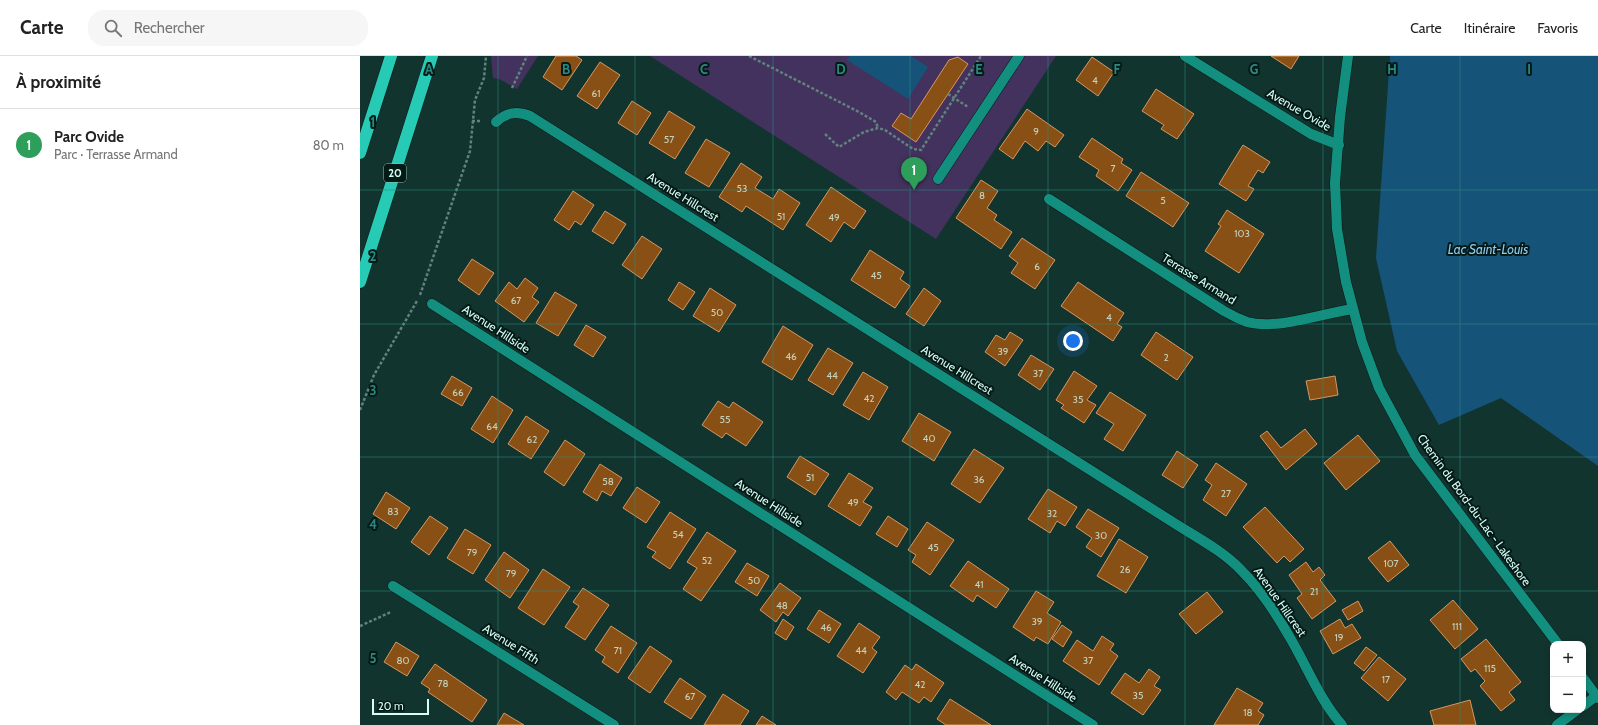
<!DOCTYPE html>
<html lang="fr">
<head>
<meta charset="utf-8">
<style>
  :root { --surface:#fff; --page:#f6f6f6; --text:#222; --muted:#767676; --line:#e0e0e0; --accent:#7f5864 }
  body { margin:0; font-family:Cabin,sans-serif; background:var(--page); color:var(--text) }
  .controls { position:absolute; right:12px; bottom:12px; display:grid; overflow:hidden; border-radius:8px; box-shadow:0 2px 6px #0003 }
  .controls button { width:36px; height:36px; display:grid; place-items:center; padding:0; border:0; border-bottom:1px solid var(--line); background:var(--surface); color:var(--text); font:20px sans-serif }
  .scale { position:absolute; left:12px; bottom:10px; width:57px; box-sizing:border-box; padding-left:4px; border:2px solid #d7fdf5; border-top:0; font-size:11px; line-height:14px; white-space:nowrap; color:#d7fdf5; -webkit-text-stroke:3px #041a17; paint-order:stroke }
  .you { position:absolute; left:713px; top:285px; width:14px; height:14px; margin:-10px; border:3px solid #fff; border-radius:50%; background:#1a73e8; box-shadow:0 0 0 6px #1a73e833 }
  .badge { display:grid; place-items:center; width:26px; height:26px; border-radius:50%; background:var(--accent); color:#fff; font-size:13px; font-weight:700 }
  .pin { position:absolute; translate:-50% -33px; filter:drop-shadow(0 1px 2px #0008) }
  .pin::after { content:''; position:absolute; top:21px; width:14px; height:12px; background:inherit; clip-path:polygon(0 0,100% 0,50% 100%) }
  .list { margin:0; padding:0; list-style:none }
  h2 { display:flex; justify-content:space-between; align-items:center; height:52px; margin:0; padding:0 16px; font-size:17px }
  h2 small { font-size:13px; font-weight:400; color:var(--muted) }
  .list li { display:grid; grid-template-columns:26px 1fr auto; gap:12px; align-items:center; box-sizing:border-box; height:72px; padding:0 16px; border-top:1px solid var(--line) }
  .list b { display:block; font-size:15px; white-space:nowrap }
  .list p { margin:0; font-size:13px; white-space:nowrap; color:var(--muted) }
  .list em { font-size:13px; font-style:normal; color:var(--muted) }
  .icon { flex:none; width:22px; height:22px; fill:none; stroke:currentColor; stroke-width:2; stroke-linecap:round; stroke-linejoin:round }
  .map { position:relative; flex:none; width:1238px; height:669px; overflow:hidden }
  header { display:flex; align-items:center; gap:24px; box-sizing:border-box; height:56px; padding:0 20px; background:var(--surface); border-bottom:1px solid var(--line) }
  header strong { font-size:19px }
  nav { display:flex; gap:22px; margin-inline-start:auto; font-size:14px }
  .search { width:280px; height:36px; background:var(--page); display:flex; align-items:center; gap:10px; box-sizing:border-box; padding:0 14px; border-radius:16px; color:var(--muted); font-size:15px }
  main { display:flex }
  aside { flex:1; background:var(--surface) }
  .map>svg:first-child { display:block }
</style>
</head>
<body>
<header>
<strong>Carte</strong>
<div class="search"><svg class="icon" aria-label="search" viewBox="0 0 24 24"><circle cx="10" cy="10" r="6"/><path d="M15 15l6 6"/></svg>Rechercher</div>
<nav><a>Carte</a><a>Itinéraire</a><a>Favoris</a></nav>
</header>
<main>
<aside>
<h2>À proximité<small></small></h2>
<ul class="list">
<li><span class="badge" style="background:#2e9e5b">1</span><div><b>Parc Ovide</b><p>Parc · Terrasse Armand</p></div><em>80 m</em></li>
</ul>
</aside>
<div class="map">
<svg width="1238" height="669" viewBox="0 0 1238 669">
  <rect width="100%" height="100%" fill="#12342f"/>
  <!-- green -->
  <g fill="#42325d">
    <path d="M 131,0 L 178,0 L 157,33 L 139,23 L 133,22 Z"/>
    <path d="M 290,0 L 696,0 L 576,183 Z"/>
  </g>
  <!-- water -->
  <g fill="#155378">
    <path d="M 490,0 L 551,0 L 568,11 L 548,43 L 487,4 Z"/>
    <path d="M 1030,0 L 1238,0 L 1238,410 L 1141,342 L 1079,369 L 1037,295 L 1016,202 Z"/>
  </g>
  <!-- building -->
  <g fill="#895016" stroke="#d69762">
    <path d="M 196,0 L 216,0 L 222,4 L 202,34 L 183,21 Z"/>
    <path d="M 911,0 L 939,0 L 931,13 Z"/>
    <path d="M 598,1 L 608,8 L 556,86 L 532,70 L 541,57 L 551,63 L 589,4 Z"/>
    <path d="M 732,1 L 754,16 L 738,40 L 716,24 Z"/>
    <path d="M 240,6 L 260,19 L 237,53 L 217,40 Z"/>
    <path d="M 796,33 L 834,58 L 817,83 L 801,73 L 804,69 L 782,55 Z"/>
    <path d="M 272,45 L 291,57 L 277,79 L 258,67 Z"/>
    <path d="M 667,53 L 704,79 L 695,91 L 686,85 L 678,95 L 665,85 L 653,103 L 639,93 Z"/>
    <path d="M 309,55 L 335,71 L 315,103 L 289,87 Z"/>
    <path d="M 732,82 L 763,103 L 761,107 L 772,114 L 758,135 L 736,120 L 739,114 L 719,101 Z"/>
    <path d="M 346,83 L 370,97 L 349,131 L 325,117 Z"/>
    <path d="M 883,89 L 910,106 L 903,117 L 898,114 L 888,130 L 894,133 L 886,145 L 859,128 Z"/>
    <path d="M 381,107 L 402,121 L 395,132 L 413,143 L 419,133 L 440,147 L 423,174 L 386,150 L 382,156 L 359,141 Z"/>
    <path d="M 781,116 L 829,147 L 813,171 L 766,140 Z"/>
    <path d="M 621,124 L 638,135 L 627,152 L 637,159 L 634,164 L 652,176 L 641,193 L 596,162 Z"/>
    <path d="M 471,131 L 506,155 L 494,173 L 484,166 L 471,186 L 446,169 Z"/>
    <path d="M 213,135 L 234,149 L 221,169 L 215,165 L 209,174 L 194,164 Z"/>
    <path d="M 867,154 L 904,178 L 879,217 L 845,195 L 861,170 L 858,168 Z"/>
    <path d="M 245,155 L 266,168 L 253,188 L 232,175 Z"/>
    <path d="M 282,180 L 302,193 L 282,223 L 262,209 Z"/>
    <path d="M 662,182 L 695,204 L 675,233 L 651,217 L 658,207 L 649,200 Z"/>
    <path d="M 510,194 L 544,216 L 540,223 L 550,230 L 535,252 L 491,224 Z"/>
    <path d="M 112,203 L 134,217 L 119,239 L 98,224 Z"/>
    <path d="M 165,222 L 178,232 L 172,241 L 179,246 L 164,266 L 135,245 L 149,226 L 157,233 Z"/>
    <path d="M 319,226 L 335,236 L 323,254 L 308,244 Z"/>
    <path d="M 718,226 L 764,257 L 757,268 L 762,271 L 753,285 L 701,250 Z"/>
    <path d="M 350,232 L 376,249 L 359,276 L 333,260 Z"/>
    <path d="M 564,232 L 581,245 L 564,270 L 546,258 Z"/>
    <path d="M 195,236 L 217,249 L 198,280 L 176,267 Z"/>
    <path d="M 226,269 L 246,281 L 233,301 L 214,289 Z"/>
    <path d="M 423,270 L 453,289 L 432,324 L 402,306 Z"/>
    <path d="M 650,276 L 663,284 L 645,310 L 625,296 L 636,279 L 645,284 Z"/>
    <path d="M 796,276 L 833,301 L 817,324 L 781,299 Z"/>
    <path d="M 468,292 L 493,307 L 473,339 L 448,324 Z"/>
    <path d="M 671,299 L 694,313 L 680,334 L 658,319 Z"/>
    <path d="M 714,315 L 737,330 L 727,344 L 736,349 L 724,367 L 701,352 L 704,349 L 696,344 Z"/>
    <path d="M 503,316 L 528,331 L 509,364 L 483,349 Z"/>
    <path d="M 92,320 L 112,332 L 102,350 L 81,338 Z"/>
    <path d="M 975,320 L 978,339 L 950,344 L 946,325 Z"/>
    <path d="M 750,336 L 786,359 L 763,395 L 744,383 L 754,368 L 736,357 Z"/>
    <path d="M 132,340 L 153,354 L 133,387 L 111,373 Z"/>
    <path d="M 358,345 L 369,352 L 373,346 L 403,366 L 386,390 L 366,377 L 362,382 L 342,369 Z"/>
    <path d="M 559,357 L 591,376 L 574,405 L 542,385 Z"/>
    <path d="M 166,360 L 189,375 L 171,403 L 148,388 Z"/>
    <path d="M 945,373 L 957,388 L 926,414 L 900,380 L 907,375 L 921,392 Z"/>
    <path d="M 998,379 L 1020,405 L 986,434 L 964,407 Z"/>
    <path d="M 205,384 L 225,398 L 204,430 L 184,416 Z"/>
    <path d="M 614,393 L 644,412 L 620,447 L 591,428 Z"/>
    <path d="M 817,395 L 838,409 L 823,432 L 802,419 Z"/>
    <path d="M 440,400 L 469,418 L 455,439 L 427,421 Z"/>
    <path d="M 856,407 L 887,428 L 866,460 L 843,444 L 852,429 L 845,424 Z"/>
    <path d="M 240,408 L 262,422 L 251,440 L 242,435 L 237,445 L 223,436 Z"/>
    <path d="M 489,417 L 513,432 L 503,446 L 512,451 L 500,470 L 468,450 Z"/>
    <path d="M 277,431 L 300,446 L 286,467 L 263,452 Z"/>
    <path d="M 688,433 L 717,451 L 705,470 L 697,465 L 690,477 L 668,463 Z"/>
    <path d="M 26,436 L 50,452 L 36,473 L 13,458 Z"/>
    <path d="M 905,451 L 944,493 L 930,506 L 924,500 L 917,507 L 883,471 Z"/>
    <path d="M 728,453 L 759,472 L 741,501 L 726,491 L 732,482 L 716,471 Z"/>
    <path d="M 310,456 L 336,473 L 310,513 L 292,501 L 296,496 L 287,491 Z"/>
    <path d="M 70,460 L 88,472 L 69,499 L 51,486 Z"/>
    <path d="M 528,460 L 548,473 L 537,491 L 516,478 Z"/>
    <path d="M 567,466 L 594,484 L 570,519 L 552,506 L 556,499 L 548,494 Z"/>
    <path d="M 105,473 L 131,489 L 113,518 L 87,502 Z"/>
    <path d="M 347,476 L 376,495 L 341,545 L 323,533 L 337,512 L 327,506 Z"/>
    <path d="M 759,483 L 788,501 L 766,537 L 737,520 Z"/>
    <path d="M 1030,485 L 1049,509 L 1028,526 L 1008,502 Z"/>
    <path d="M 144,496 L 169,514 L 150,542 L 125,524 Z"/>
    <path d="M 608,505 L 649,533 L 636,552 L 617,539 L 613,546 L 590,530 Z"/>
    <path d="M 946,506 L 953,516 L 959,511 L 965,519 L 960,524 L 976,545 L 952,563 L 937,542 L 942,538 L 929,519 Z"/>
    <path d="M 387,507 L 409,520 L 397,540 L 375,526 Z"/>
    <path d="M 183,513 L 210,531 L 184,569 L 158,552 Z"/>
    <path d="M 420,527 L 441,542 L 428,560 L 423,556 L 416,566 L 400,554 Z"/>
    <path d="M 223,532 L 249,549 L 225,584 L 205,571 L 219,550 L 213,546 Z"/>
    <path d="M 676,535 L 694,546 L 687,557 L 701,566 L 688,588 L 676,581 L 674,585 L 653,571 Z"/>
    <path d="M 847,536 L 863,556 L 836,578 L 819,558 Z"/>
    <path d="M 1093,544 L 1118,573 L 1095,593 L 1070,564 Z"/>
    <path d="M 998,545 L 1003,555 L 988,564 L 982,554 Z"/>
    <path d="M 459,554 L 481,568 L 469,587 L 447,573 Z"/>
    <path d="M 423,563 L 434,571 L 426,584 L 415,577 Z"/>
    <path d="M 980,563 L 985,572 L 992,568 L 1001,582 L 973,598 L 960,575 Z"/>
    <path d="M 499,567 L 520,581 L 512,592 L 517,596 L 503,617 L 477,600 Z"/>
    <path d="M 702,569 L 712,576 L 703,591 L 692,583 Z"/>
    <path d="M 251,570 L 277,587 L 258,617 L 242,606 L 245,601 L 235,594 Z"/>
    <path d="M 742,580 L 754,588 L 750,594 L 758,600 L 739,629 L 703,605 L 717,584 L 733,595 Z"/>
    <path d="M 1126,583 L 1161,626 L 1149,636 L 1155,644 L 1141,655 L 1120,630 L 1125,625 L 1115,613 L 1111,616 L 1101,603 Z"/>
    <path d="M 36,586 L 59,600 L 47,620 L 24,606 Z"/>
    <path d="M 290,590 L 312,605 L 290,637 L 268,622 Z"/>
    <path d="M 1006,591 L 1017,599 L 1004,615 L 994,607 Z"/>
    <path d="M 1019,601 L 1046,623 L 1028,645 L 1001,622 Z"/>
    <path d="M 75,608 L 127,644 L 112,666 L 68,636 L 70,633 L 61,627 Z"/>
    <path d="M 556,608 L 584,627 L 571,646 L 564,641 L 559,647 L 542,636 L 536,644 L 526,636 L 545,609 L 552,614 Z"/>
    <path d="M 789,613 L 800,621 L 794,630 L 801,634 L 783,659 L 751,637 L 765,617 L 779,627 Z"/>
    <path d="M 320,622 L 346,640 L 331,663 L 304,646 Z"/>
    <path d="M 877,632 L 903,647 L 898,655 L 904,659 L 898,669 L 854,669 Z"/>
    <path d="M 363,638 L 389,655 L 380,669 L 344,669 Z"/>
    <path d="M 590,643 L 631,669 L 586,669 L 577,663 Z"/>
    <path d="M 1110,644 L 1116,669 L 1074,669 L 1070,655 Z"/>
    <path d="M 144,657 L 164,669 L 137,669 Z"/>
    <path d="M 402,660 L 416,669 L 396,669 Z"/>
  </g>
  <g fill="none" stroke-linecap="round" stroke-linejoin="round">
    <!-- lane casing -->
    <g stroke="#0b1916" stroke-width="11">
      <path id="lane" d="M 578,123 L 659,0"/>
    </g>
    <!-- street casing -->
    <g stroke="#0b1916" stroke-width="11">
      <g id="street">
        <path d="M 825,0 L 951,78 L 979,89"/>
        <path d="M 136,66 C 147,56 157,55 170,60 L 811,465 C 834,480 862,494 881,514 C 900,533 916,557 929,580 C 947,610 959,643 982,669"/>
        <path d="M 689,143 L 864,255 C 871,259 879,263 887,266 C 917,274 961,258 992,253"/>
        <path d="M 72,248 L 733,669"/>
        <path d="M 33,530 L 254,669"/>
        <path d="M 1223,650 L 1236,640"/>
        <path d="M 1197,669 L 1217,654"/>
      </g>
    </g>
    <!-- secondary casing -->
    <g stroke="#0b1916" stroke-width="11">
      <g id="secondary">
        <path d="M 988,0 L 980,61 L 975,127 L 976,149 L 977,173 L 986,226 L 1002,286 L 1019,332 L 1055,399 L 1198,588"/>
        <path d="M 1223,622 L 1238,642"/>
      </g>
    </g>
    <!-- highway casing -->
    <g stroke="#0b1916" stroke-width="13">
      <g id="highway">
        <path d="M 0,97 L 31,0"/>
        <path d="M 0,226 L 72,0"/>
      </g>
    </g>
    <!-- path -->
    <g stroke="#60837d" stroke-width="2.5" stroke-dasharray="3 2" stroke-linecap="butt">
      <path d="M 389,0 L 499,56 L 516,66 L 518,72"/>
      <path d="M 152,32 L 167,0"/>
      <path d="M 588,38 L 608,51"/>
      <path d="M 112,65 L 122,65"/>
      <path d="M 465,78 L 479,91 L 504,76 L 518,72 L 525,74 L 553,93 L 561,94 L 621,0"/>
      <path d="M 60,239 L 110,95 L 115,44 L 124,22 L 126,0"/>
      <path d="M 0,354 L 14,319 L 57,245"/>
      <path d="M 0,570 L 31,556"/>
    </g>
    <!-- lane -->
    <use href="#lane" stroke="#128f7e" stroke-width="10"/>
    <!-- street -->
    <use href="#street" stroke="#128f7e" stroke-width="10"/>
    <!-- secondary -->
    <use href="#secondary" stroke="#128f7e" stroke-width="10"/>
    <!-- highway -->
    <use href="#highway" stroke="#27cab4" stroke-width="12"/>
  </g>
  <!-- grid -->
  <path fill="none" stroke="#2d8a82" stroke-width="1" stroke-opacity="0.55" d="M 138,0 L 138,669M 275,0 L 275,669M 413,0 L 413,669M 550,0 L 550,669M 688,0 L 688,669M 825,0 L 825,669M 963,0 L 963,669M 1100,0 L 1100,669M 0,134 L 1238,134M 0,268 L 1238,268M 0,401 L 1238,401M 0,535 L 1238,535"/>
  <g text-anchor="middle" stroke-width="4" stroke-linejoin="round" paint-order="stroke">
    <!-- number labels -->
    <g font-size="10" fill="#c4d2bd">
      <text x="735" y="28">4</text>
      <text x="236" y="41">61</text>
      <text x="676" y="79">9</text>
      <text x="309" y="87">57</text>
      <text x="753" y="116">7</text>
      <text x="382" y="136">53</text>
      <text x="622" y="143">8</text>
      <text x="803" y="148">5</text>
      <text x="421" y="164">51</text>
      <text x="474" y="165">49</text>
      <text x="882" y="181">103</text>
      <text x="677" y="214">6</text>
      <text x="516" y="223">45</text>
      <text x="156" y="248">67</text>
      <text x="357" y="260">50</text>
      <text x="749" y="265">4</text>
      <text x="643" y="299">39</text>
      <text x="431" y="304">46</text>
      <text x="806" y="305">2</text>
      <text x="678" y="321">37</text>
      <text x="472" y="323">44</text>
      <text x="98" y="340">66</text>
      <text x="509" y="346">42</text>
      <text x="718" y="347">35</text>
      <text x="365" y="367">55</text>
      <text x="132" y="374">64</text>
      <text x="569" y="386">40</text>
      <text x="172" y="387">62</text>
      <text x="450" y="425">51</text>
      <text x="619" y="427">36</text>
      <text x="248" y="429">58</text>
      <text x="866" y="441">27</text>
      <text x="493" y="450">49</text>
      <text x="33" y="459">83</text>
      <text x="692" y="461">32</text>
      <text x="318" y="482">54</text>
      <text x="741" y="483">30</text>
      <text x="573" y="495">45</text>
      <text x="112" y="500">79</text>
      <text x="347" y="508">52</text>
      <text x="1031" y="511">107</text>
      <text x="765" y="517">26</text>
      <text x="151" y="521">79</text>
      <text x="394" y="528">50</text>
      <text x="619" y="532">41</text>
      <text x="954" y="539">21</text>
      <text x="422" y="553">48</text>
      <text x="677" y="569">39</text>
      <text x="1097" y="574">111</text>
      <text x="466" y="575">46</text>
      <text x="979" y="585">19</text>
      <text x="258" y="598">71</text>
      <text x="501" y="598">44</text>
      <text x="43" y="608">80</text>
      <text x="728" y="608">37</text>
      <text x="1130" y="616">115</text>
      <text x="1026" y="627">17</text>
      <text x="83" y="631">78</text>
      <text x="560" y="632">42</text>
      <text x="778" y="643">35</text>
      <text x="330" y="644">67</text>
      <text x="888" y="660">18</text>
    </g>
    <!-- shield labels -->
    <rect fill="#041a17" stroke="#98b9b2" stroke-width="1" x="24" y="108" width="22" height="18" rx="3"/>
    <g font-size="11" font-weight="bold" fill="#d7fdf5">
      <text x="35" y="121">20</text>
    </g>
    <!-- street labels -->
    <g font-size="12" fill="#d7fdf5" stroke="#041a17">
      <text transform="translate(939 54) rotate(30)" y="4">Avenue Ovide</text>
      <text transform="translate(323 141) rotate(32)" y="4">Avenue Hillcrest</text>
      <text transform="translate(839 223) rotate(32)" y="4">Terrasse Armand</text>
      <text transform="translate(136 273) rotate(33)" y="4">Avenue Hillside</text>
      <text transform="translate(597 314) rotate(32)" y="4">Avenue Hillcrest</text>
      <text transform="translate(409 447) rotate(33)" y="4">Avenue Hillside</text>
      <text transform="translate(1114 454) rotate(54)" y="4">Chemin du Bord-du-Lac - Lakeshore</text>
      <text transform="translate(920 546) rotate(55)" y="4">Avenue Hillcrest</text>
      <text transform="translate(151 588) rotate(32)" y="4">Avenue Fifth</text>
      <text transform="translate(683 622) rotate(33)" y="4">Avenue Hillside</text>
    </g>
    <!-- water labels -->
    <g font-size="13" font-style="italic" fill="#8fc8f1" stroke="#041a17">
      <text x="1128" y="198">Lac Saint-Louis</text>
    </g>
  </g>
  <g font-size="13" text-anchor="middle" font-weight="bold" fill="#2d8a82" stroke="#041a17" stroke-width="4" stroke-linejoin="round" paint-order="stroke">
    <text x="69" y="18">A</text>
    <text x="206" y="18">B</text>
    <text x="344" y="18">C</text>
    <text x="481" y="18">D</text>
    <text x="619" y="18">E</text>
    <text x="757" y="18">F</text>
    <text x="894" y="18">G</text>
    <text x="1032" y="18">H</text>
    <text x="1169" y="18">I</text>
    <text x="13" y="71">1</text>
    <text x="13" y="205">2</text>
    <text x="13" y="339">3</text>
    <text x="13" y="473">4</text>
    <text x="13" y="607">5</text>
  </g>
</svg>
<div class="controls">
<button>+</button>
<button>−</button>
</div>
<div class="scale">20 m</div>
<div class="you"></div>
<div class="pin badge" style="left:554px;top:134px;background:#2e9e5b">1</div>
</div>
</main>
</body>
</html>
